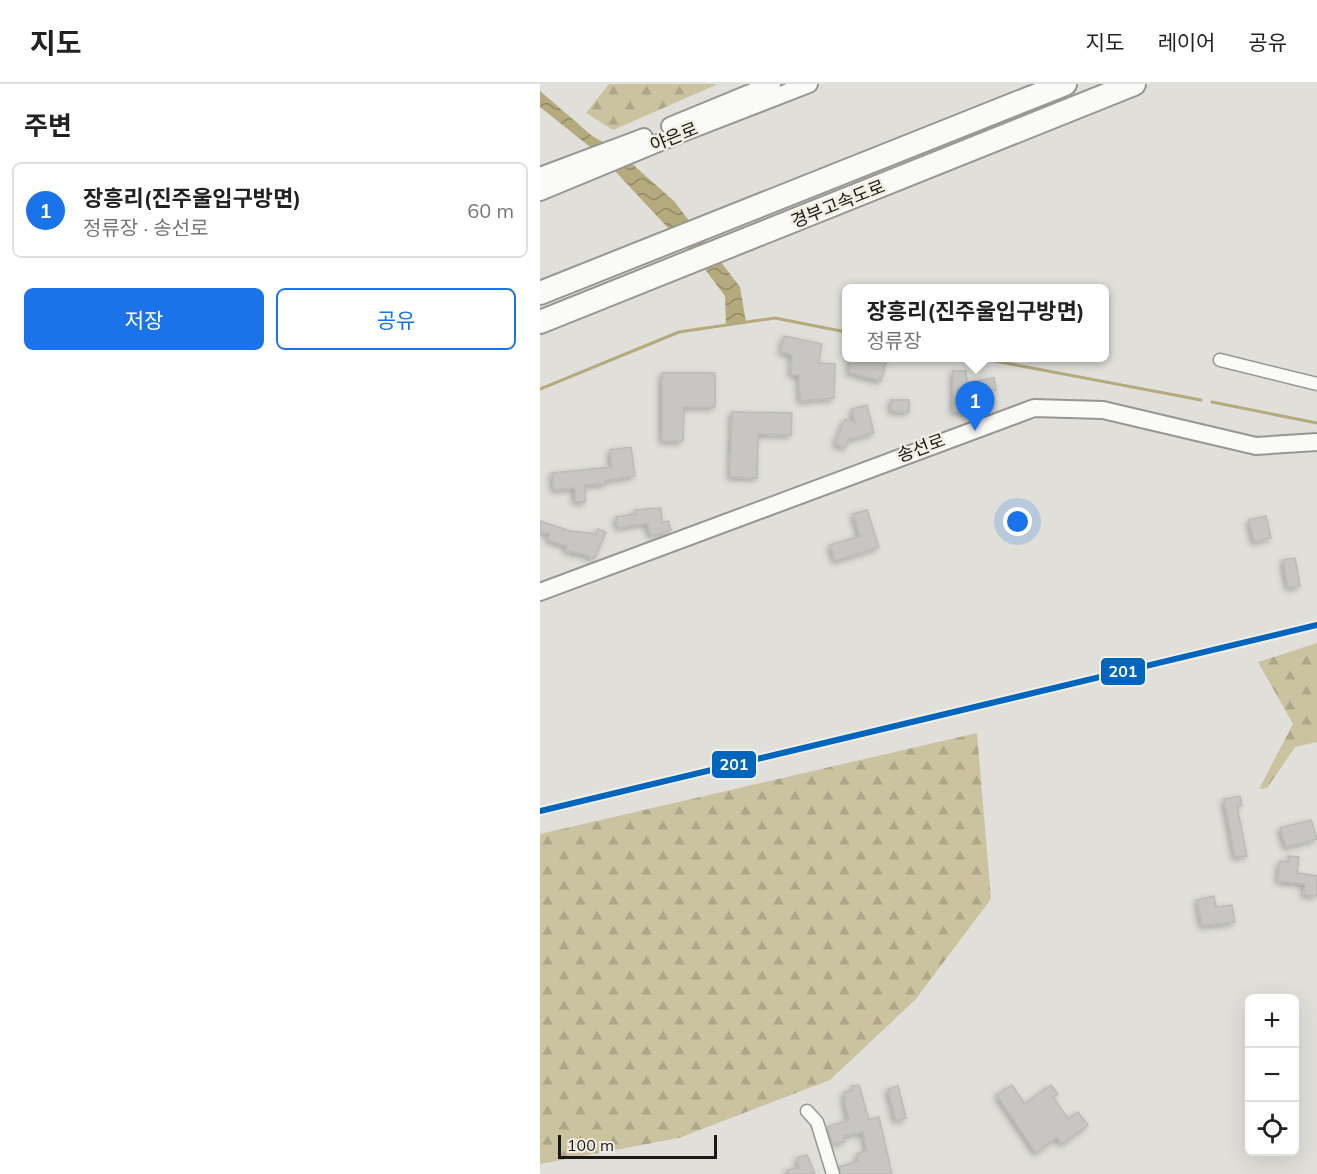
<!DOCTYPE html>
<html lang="ko">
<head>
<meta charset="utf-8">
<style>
  :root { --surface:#fff; --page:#f2f2f2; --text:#222; --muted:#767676; --line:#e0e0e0; --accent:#1a73e8 }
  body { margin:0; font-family:Mulish,"Noto Sans KR",sans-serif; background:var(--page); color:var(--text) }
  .controls { position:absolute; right:18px; bottom:18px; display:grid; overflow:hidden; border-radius:9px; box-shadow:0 6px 24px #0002 }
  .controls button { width:54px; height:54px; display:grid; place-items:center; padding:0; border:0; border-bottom:2px solid var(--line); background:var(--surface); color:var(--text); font:30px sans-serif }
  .scale { position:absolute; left:18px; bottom:15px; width:159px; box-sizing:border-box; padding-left:6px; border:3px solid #1a1915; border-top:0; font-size:16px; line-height:21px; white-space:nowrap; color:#1a1915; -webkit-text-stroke:4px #f1efe4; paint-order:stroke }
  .you { position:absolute; left:478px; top:438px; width:21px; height:21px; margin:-15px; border:4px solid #fff; border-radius:50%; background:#1a73e8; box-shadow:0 0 0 9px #1a73e833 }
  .badge { display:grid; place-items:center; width:39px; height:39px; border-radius:50%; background:var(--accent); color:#fff; font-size:20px; font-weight:700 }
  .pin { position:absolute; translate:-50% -50px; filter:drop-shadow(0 2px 3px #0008) }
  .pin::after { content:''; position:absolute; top:32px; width:21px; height:18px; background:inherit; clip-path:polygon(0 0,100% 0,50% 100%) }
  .popup { position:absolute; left:302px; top:200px; width:267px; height:78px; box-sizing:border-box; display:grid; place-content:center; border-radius:9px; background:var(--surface); filter:drop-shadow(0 2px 4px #0005); font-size:20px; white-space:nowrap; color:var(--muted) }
  .popup b { font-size:22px; color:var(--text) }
  .popup::after { content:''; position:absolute; left:50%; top:100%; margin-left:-12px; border:12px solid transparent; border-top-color:var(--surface) }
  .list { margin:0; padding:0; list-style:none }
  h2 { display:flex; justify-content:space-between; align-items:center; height:78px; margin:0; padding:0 24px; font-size:26px }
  h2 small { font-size:20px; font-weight:400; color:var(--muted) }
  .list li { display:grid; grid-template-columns:39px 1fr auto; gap:18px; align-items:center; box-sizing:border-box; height:96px; margin:0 12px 12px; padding:0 12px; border:2px solid var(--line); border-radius:9px }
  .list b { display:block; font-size:22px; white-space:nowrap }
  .list p { margin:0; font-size:20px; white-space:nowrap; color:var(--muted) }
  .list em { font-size:20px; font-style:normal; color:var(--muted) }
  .actions { display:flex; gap:12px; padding:18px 24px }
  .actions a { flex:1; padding:14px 0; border:2px solid var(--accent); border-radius:9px; text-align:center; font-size:21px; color:var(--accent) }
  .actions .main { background:var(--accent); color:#fff }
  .icon { flex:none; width:33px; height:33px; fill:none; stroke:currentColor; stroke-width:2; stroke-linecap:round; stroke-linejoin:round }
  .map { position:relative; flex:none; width:777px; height:1090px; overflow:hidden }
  header { display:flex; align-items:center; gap:36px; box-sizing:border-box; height:84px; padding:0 30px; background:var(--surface); border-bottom:2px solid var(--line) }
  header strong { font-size:28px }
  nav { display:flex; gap:33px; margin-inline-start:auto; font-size:21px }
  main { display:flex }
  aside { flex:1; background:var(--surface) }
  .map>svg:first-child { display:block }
</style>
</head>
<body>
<header>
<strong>지도</strong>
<nav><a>지도</a><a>레이어</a><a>공유</a></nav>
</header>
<main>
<aside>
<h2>주변<small></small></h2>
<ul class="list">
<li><span class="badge">1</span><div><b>장흥리(진주울입구방면)</b><p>정류장 · 송선로</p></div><em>60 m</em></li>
</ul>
<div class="actions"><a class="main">저장</a><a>공유</a></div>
</aside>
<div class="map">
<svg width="777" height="1090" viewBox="0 0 777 1090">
  <defs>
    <pattern id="forest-firs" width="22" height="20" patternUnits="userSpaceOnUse" patternTransform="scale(1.5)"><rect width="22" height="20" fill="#cbc29f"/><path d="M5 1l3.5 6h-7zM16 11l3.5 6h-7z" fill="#aea688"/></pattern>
    <pattern id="water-waves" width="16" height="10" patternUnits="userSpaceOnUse" patternTransform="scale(1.5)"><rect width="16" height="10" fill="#b5aa7e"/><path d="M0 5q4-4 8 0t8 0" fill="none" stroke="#928a66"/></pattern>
    <filter id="shadow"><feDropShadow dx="-2.5" dy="2.5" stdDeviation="3" flood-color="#0004"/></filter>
  </defs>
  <rect width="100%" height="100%" fill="#e0dfda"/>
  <!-- forest -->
  <g fill="url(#forest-firs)">
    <path d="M 69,0 L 178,0 L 73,46 L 46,29 Z"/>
    <path d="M 777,559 L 777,658 L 755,663 L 727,704 L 719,705 L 753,640 L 718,578 Z"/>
    <path d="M 437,649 L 451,815 L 375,916 L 290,996 L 139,1054 L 0,1080 L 0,750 Z"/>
  </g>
  <!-- water -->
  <path fill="url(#water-waves)" d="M 0,7 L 51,51 L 73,64 L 90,78 L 134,117 L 200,203 L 206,238 L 186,241 L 185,212 L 158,176 L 59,70 L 0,23 Z"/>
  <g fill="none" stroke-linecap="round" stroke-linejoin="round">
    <!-- stream -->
    <g stroke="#b5aa7e" stroke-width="3">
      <path d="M 439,274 L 661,316"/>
      <path d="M 0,305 L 139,248 L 235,234 L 306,248"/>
      <path d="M 672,318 L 777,339"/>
    </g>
  </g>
  <!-- building -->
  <g fill="#c7c6c2" stroke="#bcbbb6" stroke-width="1.5" filter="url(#shadow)">
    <path d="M 244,252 L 282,260 L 278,279 L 295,280 L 294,314 L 260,317 L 259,291 L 251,291 L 252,271 L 241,268 Z"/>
    <path d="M 312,273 L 347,273 L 341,297 L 308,288 Z"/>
    <path d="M 413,287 L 426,287 L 427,299 L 454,294 L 456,306 L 427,311 L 427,328 L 413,328 Z"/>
    <path d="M 122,289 L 175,289 L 175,323 L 144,323 L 143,357 L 122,357 Z"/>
    <path d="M 351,316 L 369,316 L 369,328 L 351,327 Z"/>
    <path d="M 327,321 L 334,349 L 309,355 L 305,364 L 295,360 L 305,335 L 315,339 L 312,325 Z"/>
    <path d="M 192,328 L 252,329 L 251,351 L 218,350 L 217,394 L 190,393 Z"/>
    <path d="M 91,363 L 95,392 L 65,397 L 65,400 L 45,401 L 45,418 L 35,418 L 35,404 L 14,406 L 12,389 L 72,383 L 70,366 Z"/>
    <path d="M 121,424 L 122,439 L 128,437 L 131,446 L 111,452 L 107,439 L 78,444 L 76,433 L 96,430 L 95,426 Z"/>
    <path d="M 327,426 L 339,463 L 295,477 L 290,461 L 320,452 L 313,430 Z"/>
    <path d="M 726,432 L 731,454 L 714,458 L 709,436 Z"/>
    <path d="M 0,437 L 30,447 L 56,450 L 58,445 L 66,448 L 54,475 L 44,470 L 26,467 L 27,462 L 8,456 L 10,449 L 0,448 Z"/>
    <path d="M 755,474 L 760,502 L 748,504 L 743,476 Z"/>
    <path d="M 700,712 L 702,721 L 697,722 L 707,772 L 695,773 L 684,715 Z"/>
    <path d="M 771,736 L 777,755 L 746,763 L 740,744 Z"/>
    <path d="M 748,772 L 759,773 L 757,789 L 777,792 L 777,812 L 764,811 L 765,800 L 738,797 L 740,777 L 750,778 Z"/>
    <path d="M 674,812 L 676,823 L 692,821 L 695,838 L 662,842 L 657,816 Z"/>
    <path d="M 319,1001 L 329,1036 L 339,1033 L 352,1090 L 301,1090 L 299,1083 L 319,1077 L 317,1070 L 327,1067 L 323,1048 L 303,1052 L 305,1057 L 293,1060 L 287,1043 L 309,1036 L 304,1016 L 306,1016 L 304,1008 L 312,1007 L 312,1002 Z"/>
    <path d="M 472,1001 L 485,1020 L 511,1001 L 518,1010 L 513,1013 L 528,1035 L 538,1028 L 548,1041 L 522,1060 L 517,1053 L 496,1069 L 457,1011 Z"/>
    <path d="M 358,1002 L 366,1034 L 356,1037 L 348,1005 Z"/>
    <path d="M 267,1071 L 275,1090 L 247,1090 L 247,1086 L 260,1084 L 257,1074 Z"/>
  </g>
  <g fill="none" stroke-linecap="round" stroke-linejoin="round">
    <!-- street casing -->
    <g stroke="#979692" stroke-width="15">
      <g id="street">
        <path d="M 680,276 L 777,300"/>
        <path d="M 267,1027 L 277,1038 L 293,1090"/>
      </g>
    </g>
    <!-- secondary casing -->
    <g stroke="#979692" stroke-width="20">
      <g id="secondary">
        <path d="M 130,42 L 232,0"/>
        <path d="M 0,92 L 104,53"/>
        <path d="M 0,108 L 140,50 L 269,0"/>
        <path d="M 0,508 L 494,324 L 563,326 L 716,362 L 777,358"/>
      </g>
    </g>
    <!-- highway casing -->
    <g stroke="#979692" stroke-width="26">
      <g id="highway">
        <path d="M 0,209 L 525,0"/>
        <path d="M 0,238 L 594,0"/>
      </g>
    </g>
    <!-- street -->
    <use href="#street" stroke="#fafaf9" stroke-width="12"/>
    <!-- secondary -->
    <use href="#secondary" stroke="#fafaf9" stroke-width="16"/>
    <!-- highway -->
    <use href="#highway" stroke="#fafaf9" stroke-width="22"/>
    <!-- rail-1 casing -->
    <g stroke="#f1efe4" stroke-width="10">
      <path id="rail-1" d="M 0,727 L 777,541"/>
    </g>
    <!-- rail-1 -->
    <use href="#rail-1" stroke="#0065bd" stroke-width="6"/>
  </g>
  <g text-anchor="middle" stroke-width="4.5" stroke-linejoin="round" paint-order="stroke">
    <!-- street labels -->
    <g font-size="18" fill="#1a1915" stroke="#f1efe4">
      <text transform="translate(134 53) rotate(-22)" y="6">야은로</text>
      <text transform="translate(298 120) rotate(-22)" y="6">경부고속도로</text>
      <text transform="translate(381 364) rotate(-20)" y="6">송선로</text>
    </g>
  </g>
  <g stroke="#f1efe4" stroke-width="2">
    <rect x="560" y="573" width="46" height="29" rx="6" fill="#0065bd"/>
    <rect x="171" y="666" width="46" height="29" rx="6" fill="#0065bd"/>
  </g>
  <g font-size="16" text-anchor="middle" font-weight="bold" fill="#fff">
    <text x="583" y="593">201</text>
    <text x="194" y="686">201</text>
  </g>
</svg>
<div class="controls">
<button>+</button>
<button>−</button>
<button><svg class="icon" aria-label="locate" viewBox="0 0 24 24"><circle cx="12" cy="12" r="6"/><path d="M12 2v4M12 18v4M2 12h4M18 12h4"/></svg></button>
</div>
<div class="scale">100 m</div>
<div class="you"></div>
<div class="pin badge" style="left:435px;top:347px">1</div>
<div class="popup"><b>장흥리(진주울입구방면)</b>정류장</div>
</div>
</main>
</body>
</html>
